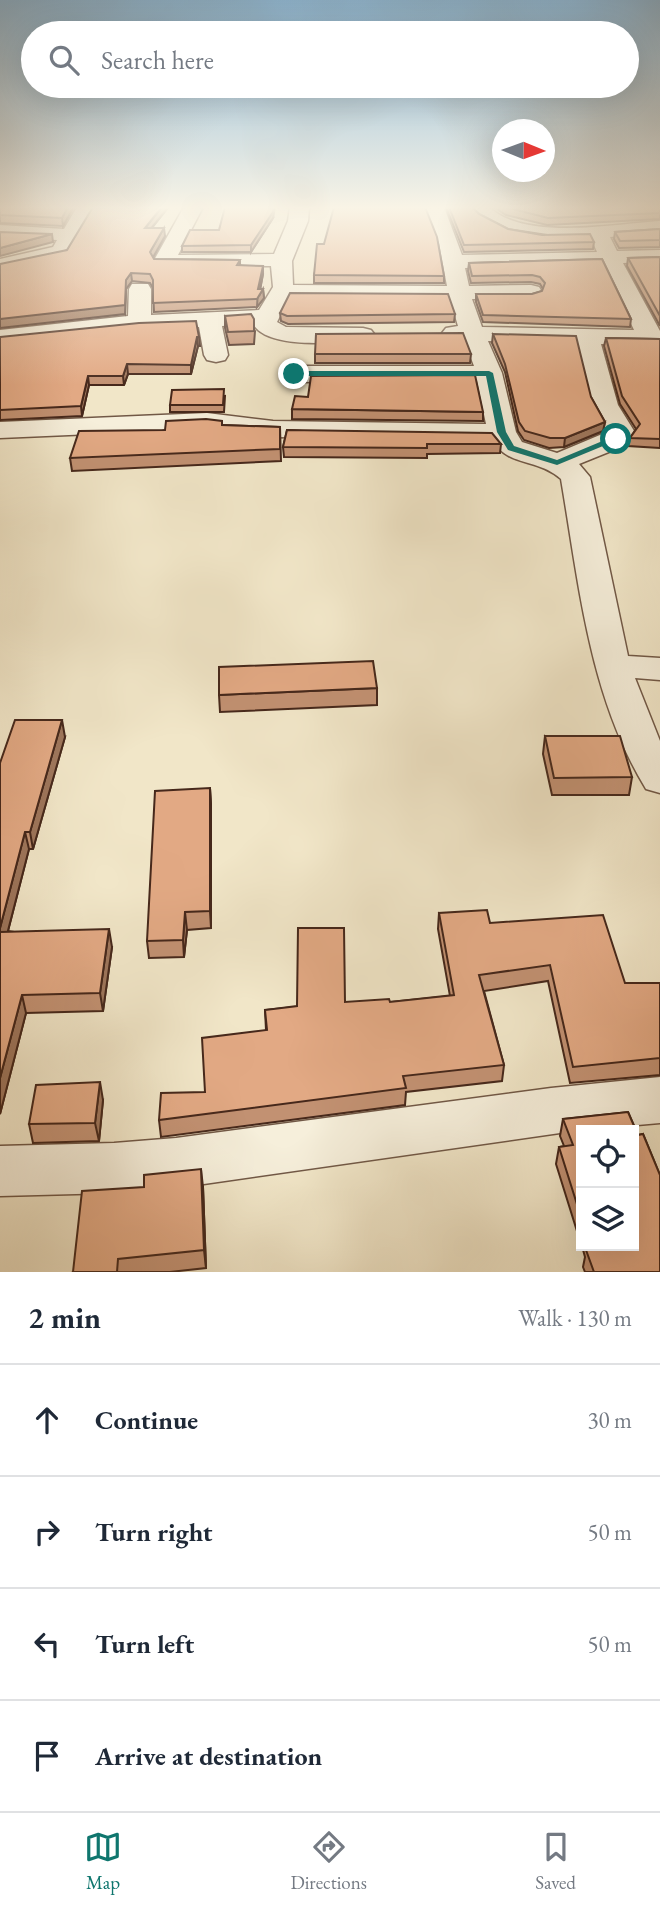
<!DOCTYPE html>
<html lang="en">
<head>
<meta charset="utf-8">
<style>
  :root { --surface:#fff; --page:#f2f2f3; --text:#1f2937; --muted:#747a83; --line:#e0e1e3; --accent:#0f766e }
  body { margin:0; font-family:"EB Garamond",serif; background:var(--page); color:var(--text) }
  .controls { position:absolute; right:21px; bottom:21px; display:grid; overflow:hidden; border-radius:0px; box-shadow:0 7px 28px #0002 }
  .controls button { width:63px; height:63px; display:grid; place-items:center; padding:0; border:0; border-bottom:2px solid var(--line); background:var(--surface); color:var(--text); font:35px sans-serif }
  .compass { position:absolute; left:492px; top:119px; width:63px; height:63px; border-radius:50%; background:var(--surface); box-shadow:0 7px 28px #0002; rotate:91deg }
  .stop { position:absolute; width:21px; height:21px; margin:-16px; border:5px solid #0f766e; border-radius:50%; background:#fff }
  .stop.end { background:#0f766e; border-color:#fff; box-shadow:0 2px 7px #0008 }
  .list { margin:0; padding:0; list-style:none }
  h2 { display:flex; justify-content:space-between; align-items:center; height:91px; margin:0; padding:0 28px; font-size:30px }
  h2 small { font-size:23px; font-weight:400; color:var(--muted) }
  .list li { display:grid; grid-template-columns:46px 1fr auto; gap:21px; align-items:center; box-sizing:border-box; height:112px; padding:0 28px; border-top:2px solid var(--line) }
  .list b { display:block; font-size:26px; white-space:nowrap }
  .list em { font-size:23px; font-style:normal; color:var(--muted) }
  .icon { flex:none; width:38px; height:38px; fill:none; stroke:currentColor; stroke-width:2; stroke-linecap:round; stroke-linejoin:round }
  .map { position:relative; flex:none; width:660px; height:1272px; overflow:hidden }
  .search { position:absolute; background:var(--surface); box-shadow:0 7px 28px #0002; left:21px; right:21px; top:21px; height:77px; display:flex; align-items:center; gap:18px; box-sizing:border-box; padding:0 24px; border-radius:38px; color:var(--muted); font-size:26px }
  .sheet { height:539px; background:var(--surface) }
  nav { display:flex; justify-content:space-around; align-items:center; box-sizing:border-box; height:98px; border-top:2px solid var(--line); background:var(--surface); font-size:19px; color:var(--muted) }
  nav a { display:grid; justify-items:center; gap:4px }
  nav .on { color:var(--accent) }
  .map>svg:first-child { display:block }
</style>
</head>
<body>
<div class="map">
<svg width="660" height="1272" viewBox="0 0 660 1272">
  <rect width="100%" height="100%" fill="#f1e6c8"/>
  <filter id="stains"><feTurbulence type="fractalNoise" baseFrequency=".00286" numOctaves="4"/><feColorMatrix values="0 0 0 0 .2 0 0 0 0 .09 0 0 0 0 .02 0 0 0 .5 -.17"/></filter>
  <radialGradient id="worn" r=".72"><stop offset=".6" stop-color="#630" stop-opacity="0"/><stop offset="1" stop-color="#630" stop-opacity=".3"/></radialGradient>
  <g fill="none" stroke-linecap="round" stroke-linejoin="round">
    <!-- street casing -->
    <g stroke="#715846" stroke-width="3">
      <g id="street">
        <path d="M 77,207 L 96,207 L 67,256 L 0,271 L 0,259 L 53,247 L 57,240 L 0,237 L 0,225 L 64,229 Z"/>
        <path d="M 184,207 L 203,207 L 178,255 L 274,254 L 288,221 L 290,207 L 309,207 L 308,221 L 292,261 L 293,285 L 447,286 L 439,243 L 425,207 L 444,207 L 462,255 L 597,252 L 591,238 C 550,240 496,244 469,207 L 489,207 C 525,241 614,224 660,221 L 660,233 L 610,237 L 617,251 L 660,250 L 660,262 L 623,263 L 660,331 L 660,345 L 601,344 L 618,405 L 636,434 L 626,445 L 579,464 L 590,477 L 628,656 L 660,658 L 660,680 L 635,678 L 660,741 L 660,793 L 646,789 C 589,696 579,584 561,479 C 538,458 507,467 493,440 L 273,437 L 207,429 L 0,438 L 0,422 L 207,413 L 273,421 L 486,424 L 477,381 L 294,382 L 285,379 L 281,374 L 285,369 L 294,366 L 474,366 L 464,340 L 446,338 L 442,333 L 446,328 L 458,326 L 450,299 L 289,298 L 277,322 L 286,327 L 363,328 L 371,330 L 375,335 L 371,340 L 363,342 C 336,342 268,350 253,324 L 222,326 L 228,355 L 225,360 L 216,362 L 207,360 L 204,355 L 199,327 L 140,329 L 0,344 L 0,330 L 128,316 L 129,289 L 132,284 L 148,284 L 151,289 L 151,315 L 259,310 L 273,287 L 271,266 L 157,266 L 153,262 ZM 603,264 L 634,330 L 482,327 L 472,299 L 531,299 L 539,297 L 542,292 L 539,287 L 531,285 L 469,286 L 465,268 ZM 488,341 L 577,343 L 592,405 L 607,432 L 557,453 L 522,442 L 516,432 L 502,373 Z"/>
        <path d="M 660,1077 L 660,1123 L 581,1130 L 176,1188 L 114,1193 L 0,1196 L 0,1146 L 114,1143 L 176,1138 L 551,1088 Z"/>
      </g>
    </g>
    <!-- street -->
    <use href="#street" fill="#f6efdb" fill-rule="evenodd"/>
  </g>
  <!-- wall -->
  <g fill="#c29172" stroke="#46281b" stroke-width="2">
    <path d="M 0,207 L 72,210 L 63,226 L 0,223 Z"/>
    <path d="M 446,207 L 472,207 L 479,214 L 508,229 L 594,242 L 593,249 L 464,252 Z"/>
    <path d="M 494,207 L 660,207 L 660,219 L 547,225 L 506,215 Z"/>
    <path d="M 167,209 L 152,228 L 165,236 L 153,257 L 154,259 L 240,260 L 240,265 L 263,274 L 260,289 L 263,289 L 264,298 L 257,307 L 154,312 L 153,288 L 150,283 L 132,281 L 126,289 L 125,314 L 67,250 Z"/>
    <path d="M 273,218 L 251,252 L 182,252 L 182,246 L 219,230 Z"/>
    <path d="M 660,229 L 660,247 L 619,248 L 614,239 L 615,232 Z"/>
    <path d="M 324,244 L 444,276 L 444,283 L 314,283 L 314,275 Z"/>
    <path d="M 660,257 L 660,326 L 627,266 L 628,258 Z"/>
    <path d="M 602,259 L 631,319 L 630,327 L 483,322 L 476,302 L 476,294 L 532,294 L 542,291 L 543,289 L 540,284 L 531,282 L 471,283 L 468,271 L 469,263 Z"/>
    <path d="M 280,313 L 455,314 L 454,322 L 288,324 L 281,321 Z"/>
    <path d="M 225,316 L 255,331 L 254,344 L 229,345 L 225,328 Z"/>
    <path d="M 493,334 L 591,397 L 605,422 L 603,431 L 564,447 L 549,448 L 524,440 L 518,431 L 505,372 L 492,343 Z"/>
    <path d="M 0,337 L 199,337 L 200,346 L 198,346 L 191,374 L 128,374 L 124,385 L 89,385 L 82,416 L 0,420 Z"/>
    <path d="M 606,338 L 660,339 L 660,448 L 628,446 L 630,438 L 636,429 L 620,404 L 604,346 Z"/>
    <path d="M 315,354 L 471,354 L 470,363 L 315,363 Z"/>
    <path d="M 225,396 L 224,412 L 170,412 L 170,405 Z"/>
    <path d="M 292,409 L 483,412 L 483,421 L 292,419 Z"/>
    <path d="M 222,425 L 280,427 L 281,461 L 72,471 L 70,458 L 165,430 Z"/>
    <path d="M 287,430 L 501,444 L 500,453 L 427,454 L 427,458 L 284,457 L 283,447 Z"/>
    <path d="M 377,688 L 377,705 L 220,712 L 219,695 Z"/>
    <path d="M 545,736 L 632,777 L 629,795 L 552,795 L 543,754 Z"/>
    <path d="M 65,737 L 33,849 L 29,849 L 8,931 L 112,947 L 103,1011 L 26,1013 L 0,1114 L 0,763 Z"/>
    <path d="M 210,788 L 211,805 L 211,928 L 187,930 L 184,957 L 149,958 L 147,941 Z"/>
    <path d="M 439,913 L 490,923 L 625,983 L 660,983 L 660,1075 L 570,1083 L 548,981 L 484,991 L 504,1065 L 502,1081 L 406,1092 L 405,1105 L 161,1137 L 159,1120 L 205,1092 L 266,1030 L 265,1010 L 345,1002 L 390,1002 L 450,996 L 438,929 Z"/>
    <path d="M 103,1100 L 99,1141 L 33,1143 L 29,1124 Z"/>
    <path d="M 628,1112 L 638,1135 L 643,1134 L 660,1175 L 660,1272 L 585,1272 L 583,1267 L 585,1257 L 582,1246 L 634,1246 L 634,1130 L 581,1130 L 581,1244 L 556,1164 L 559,1147 L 564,1146 L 560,1136 L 563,1119 Z"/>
    <path d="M 203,1187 L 206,1268 L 170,1272 L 73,1272 Z"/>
  </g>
  <!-- shaded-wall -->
  <g fill="#9e765c" stroke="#46281b" stroke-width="2">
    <path d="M 68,207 L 72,207 L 72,210 L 63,226 L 62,218 Z"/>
    <path d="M 162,207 L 167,207 L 167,209 L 145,236 L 145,228 Z"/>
    <path d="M 274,207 L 275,207 L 273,218 L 251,252 L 251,245 Z"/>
    <path d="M 164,228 L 165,236 L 151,261 L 150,252 Z"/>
    <path d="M 52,234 L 53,242 L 0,256 L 0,248 Z"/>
    <path d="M 263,266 L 263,274 L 259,296 L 263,289 L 264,298 L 257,307 L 258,289 Z"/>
    <path d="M 131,273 L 132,281 L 126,289 L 125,314 L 0,328 L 0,319 L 126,280 Z"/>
    <path d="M 197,337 L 198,346 L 191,374 L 191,365 Z"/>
    <path d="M 127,364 L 128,374 L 124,385 L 123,376 Z"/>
    <path d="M 88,376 L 89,385 L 82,416 L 81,406 Z"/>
    <path d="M 605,422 L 603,431 L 564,447 L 565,438 Z"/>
    <path d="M 62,720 L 65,737 L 33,849 L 30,832 Z"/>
    <path d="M 210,788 L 211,805 L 211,928 L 210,911 Z"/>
    <path d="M 25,832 L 29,849 L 3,950 L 0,936 L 0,928 Z"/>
    <path d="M 185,912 L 187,930 L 184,957 L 183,940 Z"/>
    <path d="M 109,929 L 112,947 L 103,1011 L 100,993 Z"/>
    <path d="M 22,995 L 26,1013 L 0,1114 L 0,1078 Z"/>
    <path d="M 100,1082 L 103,1100 L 99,1141 L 95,1123 Z"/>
    <path d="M 201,1169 L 203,1187 L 206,1268 L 204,1250 Z"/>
  </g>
  <!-- building -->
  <g fill="#e2a984" stroke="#46281b" stroke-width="2">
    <path d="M 0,207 L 68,207 L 62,218 L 0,215 Z"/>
    <path d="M 93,207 L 162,207 L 145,228 L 164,228 L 150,252 L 154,259 L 240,260 L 237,265 L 263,266 L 258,289 L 263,289 L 257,299 L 153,303 L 153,280 L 150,274 L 131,273 L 126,280 L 125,305 L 0,319 L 0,264 L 67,250 Z"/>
    <path d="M 225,207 L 274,207 L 273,212 L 251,245 L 182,246 L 190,230 L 219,230 Z"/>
    <path d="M 334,207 L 425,207 L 437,237 L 444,276 L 314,275 L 317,244 L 324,244 Z"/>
    <path d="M 449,207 L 472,207 L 479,214 L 508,229 L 542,235 L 590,234 L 594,242 L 464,245 Z"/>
    <path d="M 505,207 L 660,207 L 660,213 L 548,218 Z"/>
    <path d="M 660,229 L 660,240 L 620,241 L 615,232 Z"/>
    <path d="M 0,232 L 52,234 L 0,248 Z"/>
    <path d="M 660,257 L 660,316 L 628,258 Z"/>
    <path d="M 602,259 L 631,319 L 483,315 L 476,294 L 532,294 L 542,291 L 545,283 L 540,277 L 532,275 L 472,276 L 469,263 Z"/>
    <path d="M 290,293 L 448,294 L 455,314 L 287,316 L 280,313 Z"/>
    <path d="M 251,314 L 254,319 L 254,331 L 228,332 L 225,316 Z"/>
    <path d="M 196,321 L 199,337 L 197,337 L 191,365 L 127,364 L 123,376 L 88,376 L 81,406 L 0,410 L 0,337 L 139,323 Z"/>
    <path d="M 463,333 L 471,354 L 315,354 L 316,334 Z"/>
    <path d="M 493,334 L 576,336 L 591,397 L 605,422 L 565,438 L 550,438 L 525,431 L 519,422 L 505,364 Z"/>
    <path d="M 606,338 L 660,339 L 660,439 L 630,438 L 640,424 L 622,396 Z"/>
    <path d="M 475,375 L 483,412 L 292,409 L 295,396 L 308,397 L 311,376 Z"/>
    <path d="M 224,389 L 223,405 L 170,405 L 172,390 Z"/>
    <path d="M 206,419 L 222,421 L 222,425 L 280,427 L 280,449 L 70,458 L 79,431 L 165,430 L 166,421 Z"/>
    <path d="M 287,430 L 492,433 L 501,444 L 427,444 L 427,448 L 283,447 Z"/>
    <path d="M 373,661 L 377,688 L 219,695 L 219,667 Z"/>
    <path d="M 15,720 L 62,720 L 30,832 L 25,832 L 0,928 L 0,763 Z"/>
    <path d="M 545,736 L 620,736 L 632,777 L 554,778 Z"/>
    <path d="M 210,788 L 210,911 L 185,912 L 183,940 L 147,941 L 155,791 Z"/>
    <path d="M 487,910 L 490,923 L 603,915 L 625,983 L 660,983 L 660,1058 L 573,1067 L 550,965 L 479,975 L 504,1065 L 403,1076 L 406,1088 L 159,1120 L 161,1093 L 205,1092 L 202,1038 L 267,1030 L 265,1010 L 297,1006 L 298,928 L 344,928 L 345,1002 L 389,999 L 390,1002 L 454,995 L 439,913 Z"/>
    <path d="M 109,929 L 100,993 L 22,995 L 0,1078 L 0,932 Z"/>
    <path d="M 100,1082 L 95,1123 L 29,1124 L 36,1085 Z"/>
    <path d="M 628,1112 L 638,1135 L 643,1134 L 660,1175 L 660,1272 L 594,1272 L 586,1250 L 592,1250 L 590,1246 L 634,1246 L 634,1130 L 581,1130 L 581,1217 L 559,1147 L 573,1145 L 563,1119 Z"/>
    <path d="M 201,1169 L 204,1250 L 118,1259 L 117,1272 L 73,1272 L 82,1191 L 144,1187 L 144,1175 Z"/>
  </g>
  <!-- sky -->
  <linearGradient id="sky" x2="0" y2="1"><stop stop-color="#8bb8d8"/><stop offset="0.54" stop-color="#f9f4e6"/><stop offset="1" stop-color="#f9f4e6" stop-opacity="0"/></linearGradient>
  <rect width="660" height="385" fill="url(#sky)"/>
  <!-- route -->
  <path fill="#0f766e" d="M 489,371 L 493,373 L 506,432 L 514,446 L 557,460 L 612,437 L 620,439 L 557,465 L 508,450 L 497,432 L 486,376 L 294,376 L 290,374 L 294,371 Z"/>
  <rect width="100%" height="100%" filter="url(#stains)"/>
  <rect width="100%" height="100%" fill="url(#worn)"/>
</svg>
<div class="controls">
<button><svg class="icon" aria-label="locate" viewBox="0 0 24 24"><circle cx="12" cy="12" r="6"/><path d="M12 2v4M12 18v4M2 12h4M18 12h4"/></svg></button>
<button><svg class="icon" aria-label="layers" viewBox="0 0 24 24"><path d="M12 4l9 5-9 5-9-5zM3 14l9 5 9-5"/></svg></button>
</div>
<svg class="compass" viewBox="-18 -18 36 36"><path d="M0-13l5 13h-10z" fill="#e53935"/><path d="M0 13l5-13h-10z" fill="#747a83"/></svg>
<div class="stop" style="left:616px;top:439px"></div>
<div class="stop end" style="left:294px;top:374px"></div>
<div class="search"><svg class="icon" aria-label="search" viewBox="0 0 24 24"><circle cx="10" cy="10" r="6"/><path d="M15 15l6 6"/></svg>Search here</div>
</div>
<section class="sheet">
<h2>2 min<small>Walk · 130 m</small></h2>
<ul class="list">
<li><svg class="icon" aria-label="ahead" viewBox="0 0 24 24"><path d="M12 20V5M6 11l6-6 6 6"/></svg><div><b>Continue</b></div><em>30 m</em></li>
<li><svg class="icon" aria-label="right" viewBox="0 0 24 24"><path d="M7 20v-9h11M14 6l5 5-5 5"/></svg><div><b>Turn right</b></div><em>50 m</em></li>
<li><svg class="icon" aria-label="left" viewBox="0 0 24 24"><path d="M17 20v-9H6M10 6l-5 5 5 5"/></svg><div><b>Turn left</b></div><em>50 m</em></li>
<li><svg class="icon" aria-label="arrive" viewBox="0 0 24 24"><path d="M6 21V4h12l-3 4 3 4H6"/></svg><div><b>Arrive at destination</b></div></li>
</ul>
</section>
<nav>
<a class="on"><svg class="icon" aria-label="map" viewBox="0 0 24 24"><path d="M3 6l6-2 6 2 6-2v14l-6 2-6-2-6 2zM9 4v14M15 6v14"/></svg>Map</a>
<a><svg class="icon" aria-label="directions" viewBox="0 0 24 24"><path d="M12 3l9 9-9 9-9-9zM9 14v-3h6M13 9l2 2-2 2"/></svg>Directions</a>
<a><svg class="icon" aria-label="saved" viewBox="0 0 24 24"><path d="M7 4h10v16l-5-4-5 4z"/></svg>Saved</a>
</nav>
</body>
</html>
